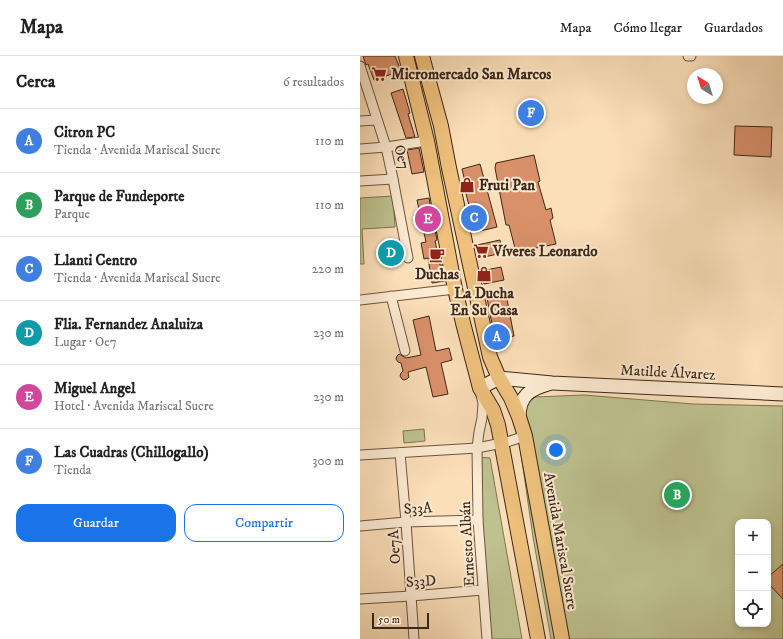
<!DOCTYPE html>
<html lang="es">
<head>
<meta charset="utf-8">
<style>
  :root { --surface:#fff; --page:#f2f2f2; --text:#222; --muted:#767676; --line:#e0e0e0; --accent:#1a73e8 }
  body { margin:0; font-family:"IM FELL DW Pica",serif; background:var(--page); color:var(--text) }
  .controls { position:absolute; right:12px; bottom:12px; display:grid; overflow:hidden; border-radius:8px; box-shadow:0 2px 6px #0003 }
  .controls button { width:36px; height:36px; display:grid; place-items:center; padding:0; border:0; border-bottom:1px solid var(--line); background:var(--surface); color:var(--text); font:20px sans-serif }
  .compass { position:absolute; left:327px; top:12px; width:36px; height:36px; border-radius:50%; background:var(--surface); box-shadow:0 2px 6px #0003; rotate:322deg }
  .scale { position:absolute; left:12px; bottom:10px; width:57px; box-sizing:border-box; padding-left:4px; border:2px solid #3d2818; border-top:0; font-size:11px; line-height:14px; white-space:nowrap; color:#3d2818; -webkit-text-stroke:3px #fcead2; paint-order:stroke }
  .you { position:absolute; left:196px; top:394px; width:14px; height:14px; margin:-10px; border:3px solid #fff; border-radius:50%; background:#1a73e8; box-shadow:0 0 0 6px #1a73e833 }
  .badge { display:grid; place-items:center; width:26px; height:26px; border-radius:50%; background:var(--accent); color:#fff; font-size:13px; font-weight:700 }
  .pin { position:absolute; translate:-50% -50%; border:2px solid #fff; box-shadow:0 1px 4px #0006 }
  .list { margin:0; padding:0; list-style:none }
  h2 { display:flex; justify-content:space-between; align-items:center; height:52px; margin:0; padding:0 16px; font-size:17px }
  h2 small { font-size:13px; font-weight:400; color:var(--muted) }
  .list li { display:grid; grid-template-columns:26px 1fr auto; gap:12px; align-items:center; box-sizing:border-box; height:64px; padding:0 16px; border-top:1px solid var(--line) }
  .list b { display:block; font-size:15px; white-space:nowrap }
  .list p { margin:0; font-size:13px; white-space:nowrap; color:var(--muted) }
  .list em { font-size:13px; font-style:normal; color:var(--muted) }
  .actions { display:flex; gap:8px; padding:12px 16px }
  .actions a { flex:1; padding:9px 0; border:1px solid var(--accent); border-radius:12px; text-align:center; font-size:14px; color:var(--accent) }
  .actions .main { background:var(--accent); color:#fff }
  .icon { flex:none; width:22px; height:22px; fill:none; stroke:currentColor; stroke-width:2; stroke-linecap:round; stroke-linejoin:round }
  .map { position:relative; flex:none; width:423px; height:583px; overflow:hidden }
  header { display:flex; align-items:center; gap:24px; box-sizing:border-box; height:56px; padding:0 20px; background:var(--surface); border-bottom:1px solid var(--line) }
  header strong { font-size:19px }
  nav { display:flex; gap:22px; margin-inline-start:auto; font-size:14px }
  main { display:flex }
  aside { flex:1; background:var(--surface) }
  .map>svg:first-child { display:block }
</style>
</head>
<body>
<header>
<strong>Mapa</strong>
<nav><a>Mapa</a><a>Cómo llegar</a><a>Guardados</a></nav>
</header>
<main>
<aside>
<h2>Cerca<small>6 resultados</small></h2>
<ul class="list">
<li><span class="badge" style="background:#3f7fe0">A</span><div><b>Citron PC</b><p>Tienda · Avenida Mariscal Sucre</p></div><em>110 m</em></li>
<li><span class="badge" style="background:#2e9e5b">B</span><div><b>Parque de Fundeporte</b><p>Parque</p></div><em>110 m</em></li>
<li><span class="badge" style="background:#3f7fe0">C</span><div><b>Llanti Centro</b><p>Tienda · Avenida Mariscal Sucre</p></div><em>220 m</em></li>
<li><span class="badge" style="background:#0f9aa8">D</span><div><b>Flia. Fernandez Analuiza</b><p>Lugar · Oe7</p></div><em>230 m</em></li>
<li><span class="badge" style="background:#d1479c">E</span><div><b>Miguel Angel</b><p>Hotel · Avenida Mariscal Sucre</p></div><em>230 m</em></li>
<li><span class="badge" style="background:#3f7fe0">F</span><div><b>Las Cuadras (Chillogallo)</b><p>Tienda</p></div><em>300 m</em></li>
</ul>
<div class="actions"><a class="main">Guardar</a><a>Compartir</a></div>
</aside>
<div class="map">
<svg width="423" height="583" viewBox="0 0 423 583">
  <rect width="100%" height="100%" fill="#fbdfb9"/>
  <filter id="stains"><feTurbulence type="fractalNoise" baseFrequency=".005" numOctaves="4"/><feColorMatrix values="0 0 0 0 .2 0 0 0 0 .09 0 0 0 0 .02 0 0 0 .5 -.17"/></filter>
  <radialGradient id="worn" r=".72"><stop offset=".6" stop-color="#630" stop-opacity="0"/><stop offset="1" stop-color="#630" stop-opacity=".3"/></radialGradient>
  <!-- green -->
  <g fill="#bec28f" stroke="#7e7554" fill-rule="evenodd">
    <path d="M 33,140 L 35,171 L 2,173 L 4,208 L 0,208 L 0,142 Z"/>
    <path d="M 224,339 L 333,348 L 423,350 L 423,583 L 191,583 L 173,481 L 161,398 L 163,350 L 175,341 ZM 378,466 L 408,466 L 408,568 L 378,568 Z"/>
    <path d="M 64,373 L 65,385 L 44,387 L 43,375 Z"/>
    <path d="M 118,401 L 130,402 L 162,583 L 127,583 L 113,402 Z"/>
  </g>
  <!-- building -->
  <g fill="#da916a" stroke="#3d2818">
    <path d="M 3,0 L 35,0 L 41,15 L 14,24 L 8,8 L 6,9 Z"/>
    <path d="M 43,33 L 50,57 L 48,58 L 55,81 L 46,82 L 31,37 Z"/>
    <path d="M 375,70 L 412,71 L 411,101 L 374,99 Z"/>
    <path d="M 59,92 L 64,116 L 52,118 L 47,94 Z"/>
    <path d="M 174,99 L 180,125 L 178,126 L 186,154 L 191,152 L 193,162 L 190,164 L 196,188 L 156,196 L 149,169 L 146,169 L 135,112 L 136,107 Z"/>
    <path d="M 120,108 L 137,171 L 116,176 L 105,134 L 107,134 L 102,113 Z"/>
    <path d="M 69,142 L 77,184 L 75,185 L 80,209 L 82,209 L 85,225 L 72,227 L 68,202 L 64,203 L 61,187 L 66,186 L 57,144 Z"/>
    <path d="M 140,184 L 142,197 L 120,202 L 117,189 Z"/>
    <path d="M 38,190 L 35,201 L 25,202 L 24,193 Z"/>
    <path d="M 141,211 L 144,224 L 124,228 L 121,215 Z"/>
    <path d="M 146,238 L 154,280 L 135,284 L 127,242 Z"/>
    <path d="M 69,260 L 76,295 L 89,292 L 92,304 L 81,307 L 88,338 L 73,341 L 66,311 L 48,316 L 49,321 L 47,323 L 44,324 L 42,323 L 40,320 L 41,317 L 43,315 L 41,307 L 38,306 L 36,303 L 37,300 L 39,298 L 46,302 L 61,299 L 53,264 Z"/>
    <path d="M 423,508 L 423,543 L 408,527 L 408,521 Z"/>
  </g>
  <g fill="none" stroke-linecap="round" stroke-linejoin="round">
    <!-- street casing -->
    <g stroke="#6c5640" stroke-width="11">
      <g id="street">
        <path d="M 328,0 L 331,0"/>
        <path d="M 0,10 L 26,91 L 33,123 L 48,202"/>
        <path d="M 0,65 L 17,64"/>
        <path d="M 0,93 L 26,91 L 67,85"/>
        <path d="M 0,125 L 33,123"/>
        <path d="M 31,240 L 45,295"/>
        <path d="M 0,244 L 95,233"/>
        <path d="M 121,339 L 123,347 L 122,362 L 119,376 L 117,392 L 118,464 L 127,583"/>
        <path d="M 40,397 L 46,466 L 54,583"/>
        <path d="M 0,399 L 117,392 L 147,386 L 165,380"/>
        <path d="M 0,470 L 46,466 L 118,464"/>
        <path d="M 0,543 L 51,540 L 123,534"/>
      </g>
    </g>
    <!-- secondary casing -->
    <g stroke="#3d2818" stroke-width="15">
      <g id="secondary">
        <path d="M 120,332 L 139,322 L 192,327 L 423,338"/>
        <path d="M 159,361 C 159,340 170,333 188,328"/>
      </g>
    </g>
    <!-- primary casing -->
    <g stroke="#3d2818" stroke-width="16">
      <g id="primary">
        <path d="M 46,0 L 67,85 L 95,233 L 103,267 L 120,332 L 133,354 L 138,369 L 178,583"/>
        <path d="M 62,0 L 81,70 L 89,112 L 130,301 L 139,322 L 151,342 L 159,361 L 165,380 L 202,583"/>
      </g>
    </g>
    <!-- street -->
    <use href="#street" stroke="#fcead2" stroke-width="9"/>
    <!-- secondary -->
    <use href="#secondary" stroke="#fcead2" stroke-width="13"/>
    <!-- primary -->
    <use href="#primary" stroke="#eec07c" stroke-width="14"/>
  </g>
  <!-- icons -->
  <defs>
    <g id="supermarket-bare" transform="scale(1.2)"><path d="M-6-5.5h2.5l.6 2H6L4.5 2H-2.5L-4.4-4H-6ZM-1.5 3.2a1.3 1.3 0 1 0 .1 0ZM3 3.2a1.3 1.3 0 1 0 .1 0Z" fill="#8f2418" stroke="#fcead2" stroke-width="2.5" paint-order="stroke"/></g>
    <g id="shop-bare" transform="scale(1.2)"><path d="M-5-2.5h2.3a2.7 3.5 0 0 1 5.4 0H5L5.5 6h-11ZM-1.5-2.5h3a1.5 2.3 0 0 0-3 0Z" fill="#8f2418" stroke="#fcead2" stroke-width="2.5" paint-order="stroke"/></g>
    <g id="cafe-bare" transform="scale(1.2)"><path d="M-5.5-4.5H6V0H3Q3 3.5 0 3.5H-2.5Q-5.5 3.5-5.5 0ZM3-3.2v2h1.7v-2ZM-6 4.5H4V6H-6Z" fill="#8f2418" stroke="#fcead2" stroke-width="2.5" paint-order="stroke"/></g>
  </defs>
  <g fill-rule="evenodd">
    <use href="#supermarket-bare" x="19" y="18"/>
    <use href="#shop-bare" x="107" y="129"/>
    <use href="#supermarket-bare" x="121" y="195"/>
    <use href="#cafe-bare" x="77" y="199"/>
    <use href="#shop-bare" x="124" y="218"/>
  </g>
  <g text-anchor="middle" stroke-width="4" stroke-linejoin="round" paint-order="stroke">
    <!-- poi labels -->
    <g font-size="15" font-weight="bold" fill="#3d2818" stroke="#fcead2" text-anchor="start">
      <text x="31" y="23">Micromercado San Marcos</text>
      <text x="119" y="134">Fruti Pan</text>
      <text x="133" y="200">Víveres Leonardo</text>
      <text x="77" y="223" text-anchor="middle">Duchas</text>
      <text x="124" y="242" text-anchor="middle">La Ducha<tspan x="124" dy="17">En Su Casa</tspan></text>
    </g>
    <!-- street labels -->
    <g font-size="15" fill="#3d2818" stroke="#fcead2">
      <text transform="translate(42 101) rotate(76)" y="5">Oe7</text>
      <text transform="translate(308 316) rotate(3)" y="5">Matilde Álvarez</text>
      <text transform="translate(58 452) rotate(-3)" y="5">S33A</text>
      <text transform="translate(201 485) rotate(80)" y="5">Avenida Mariscal Sucre</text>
      <text transform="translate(107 488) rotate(-93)" y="5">Ernesto Albán</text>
      <text transform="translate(34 491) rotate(-94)" y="5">Oe7A</text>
      <text transform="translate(61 525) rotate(-4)" y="5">S33D</text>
    </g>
  </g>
  <rect width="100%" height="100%" filter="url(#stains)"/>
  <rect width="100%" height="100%" fill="url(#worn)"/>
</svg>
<div class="controls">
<button>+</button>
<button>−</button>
<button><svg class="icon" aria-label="locate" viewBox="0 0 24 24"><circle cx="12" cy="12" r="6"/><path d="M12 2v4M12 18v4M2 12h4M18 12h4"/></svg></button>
</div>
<svg class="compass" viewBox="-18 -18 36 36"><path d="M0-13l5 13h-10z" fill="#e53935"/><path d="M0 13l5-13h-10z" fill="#767676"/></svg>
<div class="scale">50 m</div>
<div class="you"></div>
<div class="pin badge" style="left:137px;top:281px;background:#3f7fe0">A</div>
<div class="pin badge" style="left:317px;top:439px;background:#2e9e5b">B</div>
<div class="pin badge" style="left:114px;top:162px;background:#3f7fe0">C</div>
<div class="pin badge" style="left:31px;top:197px;background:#0f9aa8">D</div>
<div class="pin badge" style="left:68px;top:163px;background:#d1479c">E</div>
<div class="pin badge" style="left:171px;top:57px;background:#3f7fe0">F</div>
</div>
</main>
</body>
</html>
